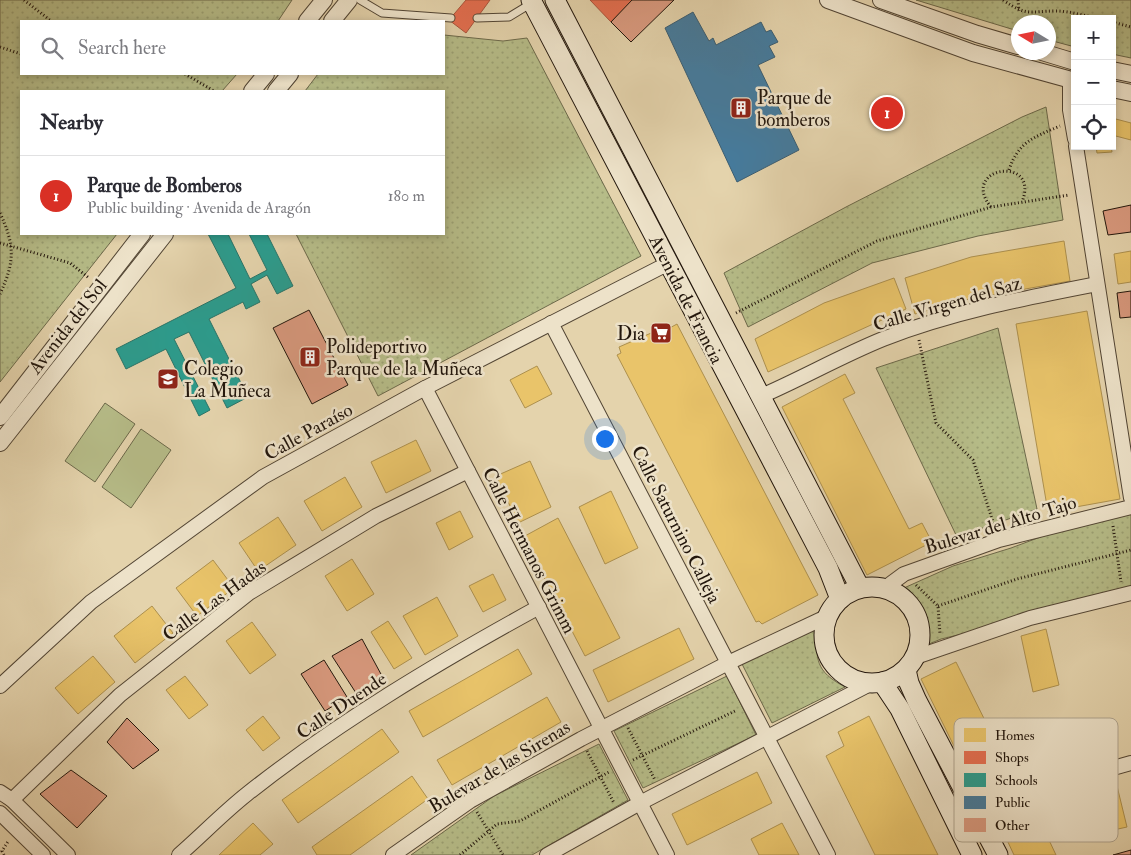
<!DOCTYPE html>
<html lang="en">
<head>
<meta charset="utf-8">
<style>
  :root { --surface:#fff; --page:#f2f2f3; --text:#2b2b33; --muted:#7c7c81; --line:#e1e1e2; --accent:#d93025 }
  body { margin:0; font-family:"IM FELL Double Pica",serif; background:var(--page); color:var(--text) }
  .controls { position:absolute; right:15px; top:15px; display:grid; overflow:hidden; border-radius:0px; box-shadow:0 2px 8px #0003 }
  .controls button { width:45px; height:45px; display:grid; place-items:center; padding:0; border:0; border-bottom:1px solid var(--line); background:var(--surface); color:var(--text); font:25px sans-serif }
  .compass { position:absolute; left:1011px; top:15px; width:45px; height:45px; border-radius:50%; background:var(--surface); box-shadow:0 2px 8px #0003; rotate:280deg }
  .you { position:absolute; left:604px; top:438px; width:18px; height:18px; margin:-12px; border:4px solid #fff; border-radius:50%; background:#1a73e8; box-shadow:0 0 0 8px #1a73e833 }
  .badge { display:grid; place-items:center; width:32px; height:32px; border-radius:50%; background:var(--accent); color:#fff; font-size:16px; font-weight:700 }
  .pin { position:absolute; translate:-50% -50%; border:2px solid #fff; box-shadow:0 1px 5px #0006 }
  .list { margin:0; padding:0; list-style:none }
  h2 { display:flex; justify-content:space-between; align-items:center; height:65px; margin:0; padding:0 20px; font-size:21px }
  h2 small { font-size:16px; font-weight:400; color:var(--muted) }
  .list li { display:grid; grid-template-columns:32px 1fr auto; gap:15px; align-items:center; box-sizing:border-box; height:80px; padding:0 20px; border-top:1px solid var(--line) }
  .list b { display:block; font-size:19px; white-space:nowrap }
  .list p { margin:0; font-size:16px; white-space:nowrap; color:var(--muted) }
  .list em { font-size:16px; font-style:normal; color:var(--muted) }
  .icon { flex:none; width:28px; height:28px; fill:none; stroke:currentColor; stroke-width:2; stroke-linecap:round; stroke-linejoin:round }
  .map { position:relative; flex:none; width:1131px; height:855px; overflow:hidden }
  .search { position:absolute; background:var(--surface); box-shadow:0 2px 8px #0003; left:20px; top:20px; width:425px; height:55px; display:flex; align-items:center; gap:12px; box-sizing:border-box; padding:0 18px; border-radius:0px; color:var(--muted); font-size:19px }
  .panel { position:absolute; background:var(--surface); box-shadow:0 2px 8px #0003; left:20px; top:90px; width:425px; height:145px; border-radius:0px }
  .map>svg:first-child { display:block }
</style>
</head>
<body>
<div class="map">
<svg width="1131" height="855" viewBox="0 0 1131 855">
  <defs>
    <pattern id="green-dots" width="8" height="8" patternUnits="userSpaceOnUse" patternTransform="scale(1.25)"><rect width="8" height="8" fill="#b6bc88"/><path d="M2 2h.1M6 6h.1" fill="none" stroke="#9ca174" stroke-width="1.8" stroke-linecap="round"/></pattern>
  </defs>
  <rect width="100%" height="100%" fill="#e4d3ac"/>
  <filter id="stains"><feTurbulence type="fractalNoise" baseFrequency=".004" numOctaves="4"/><feColorMatrix values="0 0 0 0 .2 0 0 0 0 .09 0 0 0 0 .02 0 0 0 .5 -.17"/></filter>
  <radialGradient id="worn" r=".72"><stop offset=".6" stop-color="#630" stop-opacity="0"/><stop offset="1" stop-color="#630" stop-opacity=".3"/></radialGradient>
  <!-- green -->
  <g fill="url(#green-dots)" stroke="#6c694a">
    <path d="M 0,0 L 292,0 L 278,21 L 21,21 L 21,74 L 237,74 L 222,91 L 21,91 L 21,234 L 117,234 L 0,382 Z"/>
    <path d="M 916,0 L 1131,0 L 1131,58 L 1112,54 L 1112,19 L 1075,19 L 1075,47 L 1049,40 L 1048,22 L 1018,22 L 1018,31 Z"/>
    <path d="M 444,35 L 503,41 L 527,38 L 641,256 L 378,396 L 296,234 L 444,234 L 444,91 L 305,91 L 318,74 L 444,74 Z"/>
    <path d="M 1046,107 L 1063,220 L 978,236 L 872,263 L 748,327 L 724,273 L 846,207 L 1022,117 Z"/>
    <path d="M 998,328 L 1037,509 L 957,537 L 876,368 Z"/>
    <path d="M 1131,509 L 1131,594 L 941,639 L 929,644 L 929,643 L 918,645 L 895,592 L 953,566 L 1011,548 L 1110,511 Z"/>
    <path d="M 817,629 C 816,660 815,671 845,687 L 772,723 L 742,664 Z"/>
    <path d="M 727,676 L 756,735 L 643,788 L 614,731 Z"/>
    <path d="M 599,744 L 628,800 L 532,855 L 411,855 L 494,796 Z"/>
  </g>
  <!-- pitch -->
  <g fill="#b6bc88" stroke="#6c694a">
    <path d="M 105,403 L 135,424 L 95,482 L 65,461 Z"/>
    <path d="M 141,429 L 171,450 L 131,508 L 102,487 Z"/>
  </g>
  <!-- homes -->
  <g fill="#e9c46a" stroke="#ad904e">
    <path d="M 1112,118 L 1131,123 L 1131,140 L 1112,135 Z"/>
    <path d="M 1096,146 L 1111,146 L 1112,152 L 1097,153 Z"/>
    <path d="M 1064,241 L 1070,281 L 964,300 L 915,314 L 905,278 L 971,257 Z"/>
    <path d="M 1131,251 L 1131,282 L 1118,284 L 1114,254 Z"/>
    <path d="M 894,278 L 906,309 L 768,372 L 755,339 L 824,303 Z"/>
    <path d="M 1087,311 L 1120,499 L 1048,512 L 1016,324 Z"/>
    <path d="M 677,324 L 818,595 L 762,624 L 759,621 L 756,622 L 617,355 L 621,353 L 619,347 L 665,327 L 666,330 Z"/>
    <path d="M 537,366 L 552,394 L 525,408 L 510,380 Z"/>
    <path d="M 845,374 L 855,393 L 843,399 L 909,529 L 922,523 L 932,542 L 867,575 L 782,407 Z"/>
    <path d="M 416,440 L 431,471 L 386,493 L 371,462 Z"/>
    <path d="M 530,461 L 551,507 L 518,523 L 496,476 Z"/>
    <path d="M 345,477 L 362,507 L 322,531 L 304,501 Z"/>
    <path d="M 611,491 L 638,548 L 605,564 L 579,507 Z"/>
    <path d="M 460,511 L 473,537 L 449,550 L 436,523 Z"/>
    <path d="M 278,517 L 296,545 L 258,571 L 239,543 Z"/>
    <path d="M 558,518 L 620,638 L 585,656 L 523,537 Z"/>
    <path d="M 352,559 L 374,594 L 347,611 L 325,576 Z"/>
    <path d="M 213,560 L 234,588 L 197,616 L 176,588 Z"/>
    <path d="M 493,574 L 506,600 L 483,612 L 469,586 Z"/>
    <path d="M 437,597 L 458,636 L 425,655 L 403,616 Z"/>
    <path d="M 152,606 L 173,633 L 135,663 L 114,636 Z"/>
    <path d="M 388,621 L 412,658 L 394,669 L 371,632 Z"/>
    <path d="M 252,622 L 276,655 L 250,674 L 226,641 Z"/>
    <path d="M 679,628 L 694,659 L 608,702 L 593,670 Z"/>
    <path d="M 1046,629 L 1059,685 L 1033,692 L 1021,636 Z"/>
    <path d="M 518,649 L 532,674 L 423,737 L 409,711 Z"/>
    <path d="M 93,656 L 115,682 L 78,714 L 55,688 Z"/>
    <path d="M 956,662 L 1016,783 L 981,801 L 921,679 Z"/>
    <path d="M 185,676 L 208,705 L 189,719 L 166,690 Z"/>
    <path d="M 547,697 L 561,722 L 452,785 L 437,760 Z"/>
    <path d="M 263,716 L 280,738 L 263,751 L 246,730 Z"/>
    <path d="M 869,716 L 938,855 L 875,855 L 826,756 L 844,746 L 838,732 Z"/>
    <path d="M 382,729 L 399,752 L 298,823 L 282,800 Z"/>
    <path d="M 757,772 L 772,803 L 687,845 L 672,814 Z"/>
    <path d="M 412,776 L 428,799 L 350,855 L 317,855 L 312,847 Z"/>
    <path d="M 1117,786 L 1127,827 L 1100,833 L 1091,792 Z"/>
    <path d="M 1034,808 L 1056,855 L 1014,855 L 1000,825 Z"/>
    <path d="M 253,823 L 273,844 L 260,855 L 219,855 Z"/>
    <path d="M 782,823 L 799,855 L 759,855 L 751,839 Z"/>
  </g>
  <!-- shops -->
  <g fill="#e76f51" stroke="#ac543c">
    <path d="M 466,0 L 490,0 L 466,33 L 449,20 Z"/>
    <path d="M 590,0 L 632,0 L 611,22 Z"/>
  </g>
  <!-- schools -->
  <path fill="#2a9d8f" stroke="#287468" d="M 208,234 L 228,234 L 250,279 L 267,270 L 249,234 L 267,234 L 293,286 L 277,294 L 267,275 L 251,284 L 260,302 L 246,309 L 243,302 L 209,319 L 248,397 L 227,408 L 189,332 L 174,339 L 210,410 L 199,416 L 166,349 L 126,369 L 116,349 L 236,288 Z"/>
  <!-- public -->
  <path fill="#457b9d" stroke="#3a5d72" d="M 693,12 L 709,41 L 713,38 L 716,45 L 761,22 L 766,32 L 771,30 L 778,42 L 769,46 L 775,57 L 758,65 L 799,150 L 737,182 L 665,28 Z"/>
  <!-- building -->
  <g fill="#da9a7f" stroke="#22160c">
    <path d="M 632,0 L 674,0 L 631,42 L 611,22 Z"/>
    <path d="M 1131,205 L 1131,232 L 1108,235 L 1103,211 Z"/>
    <path d="M 1131,291 L 1131,317 L 1120,318 L 1117,293 Z"/>
    <path d="M 309,310 L 348,385 L 312,404 L 273,328 Z"/>
    <path d="M 362,639 L 382,676 L 356,693 L 332,656 Z"/>
    <path d="M 324,660 L 347,697 L 325,711 L 301,674 Z"/>
    <path d="M 127,718 L 159,750 L 133,769 L 107,742 Z"/>
    <path d="M 71,770 L 107,796 L 77,828 L 40,794 Z"/>
    <path d="M 1131,850 L 1131,855 L 1113,855 Z"/>
  </g>
  <g fill="none" stroke-linecap="round" stroke-linejoin="round">
    <!-- service casing -->
    <g stroke="#524534" stroke-width="9">
      <g id="service">
        <path d="M 360,0 L 382,13 L 451,18"/>
        <path d="M 477,18 L 509,17 L 532,3"/>
      </g>
    </g>
    <!-- minor casing -->
    <g stroke="#524534" stroke-width="16">
      <g id="minor">
        <path d="M 1070,80 L 1070,110 L 1075,139"/>
        <path d="M 1076,146 L 1131,498"/>
        <path d="M 551,323 L 828,855"/>
        <path d="M 425,388 L 667,855"/>
        <path d="M 759,397 C 801,379 841,356 883,339 C 952,312 1025,298 1097,284"/>
        <path d="M 885,588 L 904,574 L 999,540 L 1131,507"/>
        <path d="M 916,657 L 1030,618 L 1131,593"/>
        <path d="M 0,686 L 91,602 L 263,477 L 425,388 L 669,263"/>
        <path d="M 0,792 L 12,800 L 68,855"/>
        <path d="M 12,800 L 120,695 L 249,593 L 376,516 L 468,471"/>
        <path d="M 0,813 L 43,855"/>
        <path d="M 977,815 L 1042,788 L 1131,763"/>
        <path d="M 179,855 C 202,835 223,813 247,794 C 338,722 437,663 539,607"/>
        <path d="M 393,855 L 470,801 L 581,739 L 728,663 L 828,616"/>
        <path d="M 547,855 L 640,803 L 872,683"/>
      </g>
    </g>
    <!-- tertiary casing -->
    <g stroke="#524534" stroke-width="18">
      <g id="tertiary">
        <path d="M 828,0 L 973,53 L 1075,81"/>
        <path d="M 881,0 L 977,34 L 1018,46"/>
        <path d="M 307,21 L 324,0"/>
        <path d="M 332,21 L 349,0"/>
        <path d="M 1042,52 L 1075,62"/>
        <path d="M 1112,70 L 1131,74"/>
        <path d="M 1112,89 L 1131,93"/>
        <path d="M 252,91 L 266,74"/>
        <path d="M 276,91 L 290,74"/>
        <path d="M 0,417 L 142,234"/>
        <path d="M 0,443 L 165,234"/>
      </g>
    </g>
    <!-- secondary casing -->
    <g stroke="#22160c" stroke-width="21">
      <g id="secondary">
        <path d="M 531,0 L 828,568 L 840,599"/>
        <path d="M 555,0 L 860,588"/>
        <circle cx="872" cy="635" r="48"/>
        <path d="M 906,670 L 909,683 L 917,701 L 998,855"/>
        <path d="M 882,682 L 900,709 L 972,855"/>
      </g>
    </g>
    <!-- path -->
    <g stroke="#22160c" stroke-width="3" stroke-dasharray="1 2.5" stroke-linecap="butt">
      <path d="M 24,0 L 51,21"/>
      <path d="M 1003,0 C 1028,17 1029,11 1056,11 C 1070,11 1086,16 1100,19"/>
      <path d="M 1018,0 L 1019,11"/>
      <path d="M 1112,22 L 1131,27"/>
      <path d="M 0,47 L 21,54"/>
      <path d="M 185,74 L 214,91"/>
      <path d="M 1009,170 C 1018,142 1034,137 1060,126"/>
      <path d="M 991,207 C 958,167 1041,154 1022,202"/>
      <path d="M 0,213 C 15,245 15,262 0,294"/>
      <path d="M 0,243 L 70,263 L 89,278"/>
      <path d="M 736,313 L 877,241 L 991,207 L 1069,195"/>
      <path d="M 919,340 L 936,423 L 973,460 L 995,528"/>
      <path d="M 1113,526 L 1121,582"/>
      <path d="M 916,585 L 938,606 L 940,634"/>
      <path d="M 938,606 L 1017,579 L 1131,550"/>
      <path d="M 628,728 L 655,780"/>
      <path d="M 587,751 L 614,803"/>
      <path d="M 633,760 L 737,710"/>
      <path d="M 477,812 L 503,855"/>
      <path d="M 4,855 L 2,851 L 9,840"/>
      <path d="M 460,855 L 497,824 L 520,821 L 609,772"/>
    </g>
    <!-- service -->
    <use href="#service" stroke="#ede2c9" stroke-width="7"/>
    <!-- minor -->
    <use href="#minor" stroke="#ede2c9" stroke-width="14"/>
    <!-- tertiary -->
    <use href="#tertiary" stroke="#ede2c9" stroke-width="16"/>
    <!-- secondary -->
    <use href="#secondary" stroke="#ede2c9" stroke-width="19"/>
  </g>
  <!-- icons -->
  <defs>
    <g id="building-square" transform="scale(1.125)"><rect x="-9" y="-9" width="18" height="18" rx="4" fill="#8f2418" stroke="#ede2c9"/><path d="M-4-6H4V6H1V3H-1V6H-4ZM-2.5-4.3h1.7v1.8h-1.7ZM.8-4.3h1.7v1.8H.8ZM-2.5-1h1.7V.8h-1.7ZM.8-1h1.7V.8H.8Z" fill="#fff"/></g>
    <g id="supermarket-square" transform="scale(1.125)"><rect x="-9" y="-9" width="18" height="18" rx="4" fill="#8f2418" stroke="#ede2c9"/><path d="M-6-5.5h2.5l.6 2H6L4.5 2H-2.5L-4.4-4H-6ZM-1.5 3.2a1.3 1.3 0 1 0 .1 0ZM3 3.2a1.3 1.3 0 1 0 .1 0Z" fill="#fff"/></g>
    <g id="school-square" transform="scale(1.125)"><rect x="-9" y="-9" width="18" height="18" rx="4" fill="#8f2418" stroke="#ede2c9"/><path d="M0-5L7-2L0 1L-7-2ZM-4 1L0 2.5L4 1V4Q0 6-4 4Z" fill="#fff"/></g>
  </defs>
  <g fill-rule="evenodd">
    <use href="#building-square" x="741" y="108"/>
    <use href="#supermarket-square" x="661" y="333"/>
    <use href="#building-square" x="310" y="357"/>
    <use href="#school-square" x="168" y="379"/>
  </g>
  <g text-anchor="middle" stroke-width="5" stroke-linejoin="round" paint-order="stroke">
    <!-- poi labels -->
    <g font-size="19" fill="#22160c" stroke="#ede2c9" text-anchor="start">
      <text x="757" y="104">Parque de<tspan x="757" dy="22">bomberos</tspan></text>
      <text x="645" y="340" text-anchor="end">Dia</text>
      <text x="326" y="353">Polideportivo<tspan x="326" dy="22">Parque de la Muñeca</tspan></text>
      <text x="184" y="375">Colegio<tspan x="184" dy="22">La Muñeca</tspan></text>
    </g>
    <!-- street labels -->
    <g font-size="19" fill="#22160c" stroke="#ede2c9">
      <text transform="translate(687 299) rotate(63)" y="7">Avenida de Francia</text>
      <text transform="translate(947 303) rotate(-16)" y="7">Calle Virgen del Saz</text>
      <text transform="translate(67 326) rotate(-52)" y="7">Avenida del Sol</text>
      <text transform="translate(308 431) rotate(-29)" y="7">Calle Paraíso</text>
      <text transform="translate(677 524) rotate(63)" y="7">Calle Saturnino Calleja</text>
      <text transform="translate(1000 524) rotate(-17)" y="7">Bulevar del Alto Tajo</text>
      <text transform="translate(530 550) rotate(63)" y="7">Calle Hermanos Grimm</text>
      <text transform="translate(214 600) rotate(-36)" y="7">Calle Las Hadas</text>
      <text transform="translate(341 705) rotate(-34)" y="7">Calle Duende</text>
      <text transform="translate(499 766) rotate(-31)" y="7">Bulevar de las Sirenas</text>
    </g>
  </g>
  <!-- legend -->
  <rect x="954" y="718" width="164" height="124" rx="8" fill="#ede2c9" stroke="#b0a590" stroke-width="1"/>
  <rect x="964" y="728" width="22" height="14" fill="#e9c46a"/>
  <rect x="964" y="751" width="22" height="13" fill="#e76f51"/>
  <rect x="964" y="773" width="22" height="14" fill="#2a9d8f"/>
  <rect x="964" y="796" width="22" height="13" fill="#457b9d"/>
  <rect x="964" y="818" width="22" height="14" fill="#da9a7f"/>
  <g font-size="14" fill="#22160c">
    <text x="995" y="740">Homes</text>
    <text x="995" y="762">Shops</text>
    <text x="995" y="785">Schools</text>
    <text x="995" y="807">Public</text>
    <text x="995" y="830">Other</text>
  </g>
  <rect width="100%" height="100%" filter="url(#stains)"/>
  <rect width="100%" height="100%" fill="url(#worn)"/>
</svg>
<div class="controls">
<button>+</button>
<button>−</button>
<button><svg class="icon" aria-label="locate" viewBox="0 0 24 24"><circle cx="12" cy="12" r="6"/><path d="M12 2v4M12 18v4M2 12h4M18 12h4"/></svg></button>
</div>
<svg class="compass" viewBox="-18 -18 36 36"><path d="M0-13l5 13h-10z" fill="#e53935"/><path d="M0 13l5-13h-10z" fill="#7c7c81"/></svg>
<div class="you"></div>
<div class="pin badge" style="left:887px;top:113px">1</div>
<div class="search"><svg class="icon" aria-label="search" viewBox="0 0 24 24"><circle cx="10" cy="10" r="6"/><path d="M15 15l6 6"/></svg>Search here</div>
<section class="panel">
<h2>Nearby<small></small></h2>
<ul class="list">
<li><span class="badge">1</span><div><b>Parque de Bomberos</b><p>Public building · Avenida de Aragón</p></div><em>180 m</em></li>
</ul>
</section>
</div>
</body>
</html>
